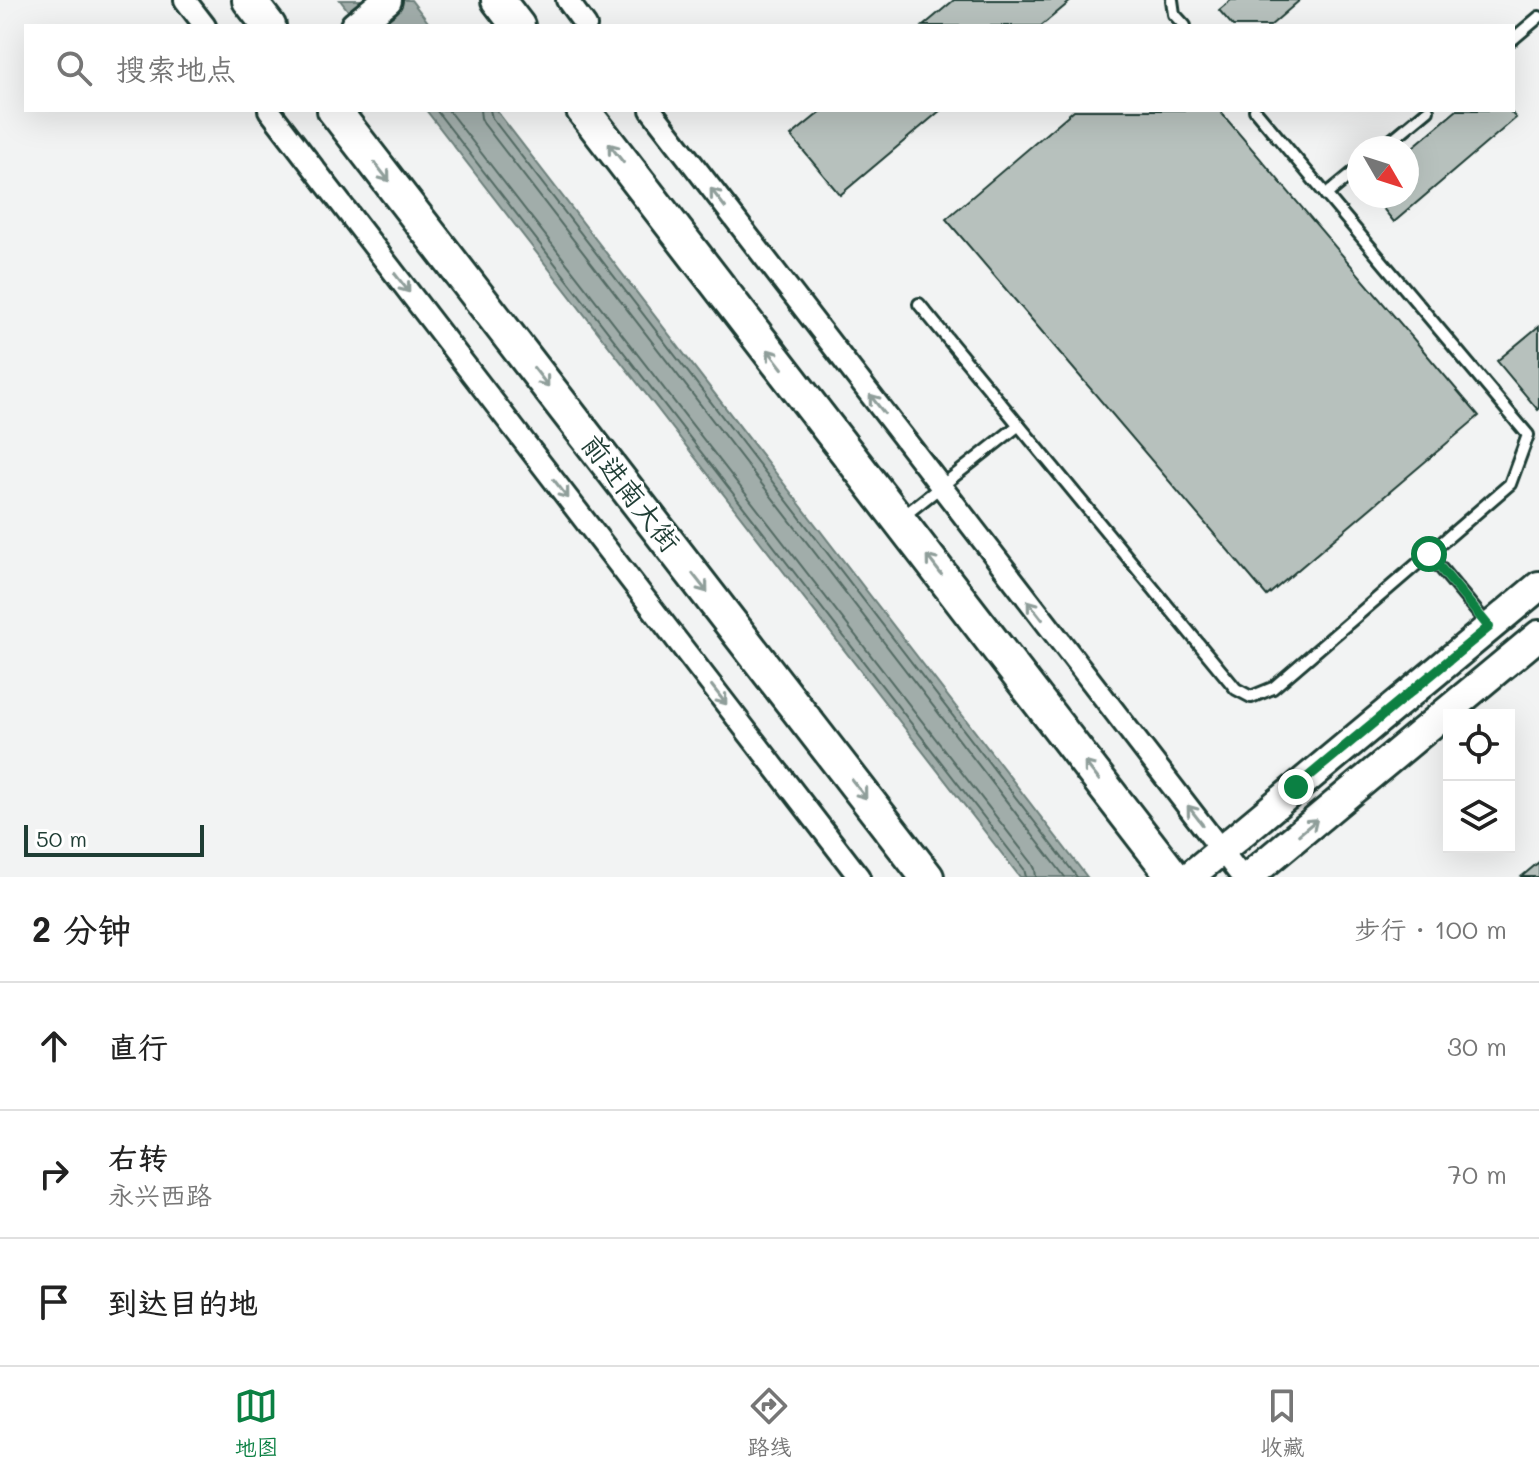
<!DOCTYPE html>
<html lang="zh">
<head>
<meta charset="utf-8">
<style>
  :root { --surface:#fff; --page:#f6f6f6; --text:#222; --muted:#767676; --line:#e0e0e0; --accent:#0b8043 }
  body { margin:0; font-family:Mali,"LXGW WenKai TC",sans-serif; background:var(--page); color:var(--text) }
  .controls { position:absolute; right:24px; bottom:24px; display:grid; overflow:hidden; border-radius:0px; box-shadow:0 8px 32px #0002 }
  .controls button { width:72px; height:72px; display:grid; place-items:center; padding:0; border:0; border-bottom:2px solid var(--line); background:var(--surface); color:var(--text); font:40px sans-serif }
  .compass { position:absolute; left:1347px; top:136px; width:72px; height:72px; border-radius:50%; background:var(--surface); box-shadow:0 8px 32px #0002; rotate:129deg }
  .scale { position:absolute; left:24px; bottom:20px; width:180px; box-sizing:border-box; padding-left:8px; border:4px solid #1f3d34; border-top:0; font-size:22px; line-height:28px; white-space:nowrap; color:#1f3d34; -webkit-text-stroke:6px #fff; paint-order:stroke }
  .stop { position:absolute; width:24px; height:24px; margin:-18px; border:6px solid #0b8043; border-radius:50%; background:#fff }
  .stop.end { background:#0b8043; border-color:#fff; box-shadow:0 2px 8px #0008 }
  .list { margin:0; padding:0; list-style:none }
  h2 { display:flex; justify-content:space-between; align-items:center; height:104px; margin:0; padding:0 32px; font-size:34px }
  h2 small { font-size:26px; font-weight:400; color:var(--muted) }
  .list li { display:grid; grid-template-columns:52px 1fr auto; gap:24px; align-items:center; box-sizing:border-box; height:128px; padding:0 32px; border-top:2px solid var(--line) }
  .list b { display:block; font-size:30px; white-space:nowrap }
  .list p { margin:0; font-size:26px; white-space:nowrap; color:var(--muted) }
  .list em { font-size:26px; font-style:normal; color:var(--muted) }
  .icon { flex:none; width:44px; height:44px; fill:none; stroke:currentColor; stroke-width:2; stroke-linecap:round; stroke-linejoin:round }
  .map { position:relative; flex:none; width:1539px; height:877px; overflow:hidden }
  .search { position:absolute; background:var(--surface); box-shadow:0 8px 32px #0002; left:24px; right:24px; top:24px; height:88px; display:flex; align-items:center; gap:20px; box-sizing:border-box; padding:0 28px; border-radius:0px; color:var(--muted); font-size:30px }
  .sheet { height:488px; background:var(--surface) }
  nav { display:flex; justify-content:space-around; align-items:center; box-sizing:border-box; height:112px; border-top:2px solid var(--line); background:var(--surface); font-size:22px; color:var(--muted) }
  nav a { display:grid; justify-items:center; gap:4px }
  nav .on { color:var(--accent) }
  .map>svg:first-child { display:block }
</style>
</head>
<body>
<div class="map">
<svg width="1539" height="877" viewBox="0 0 1539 877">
  <rect width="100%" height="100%" fill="#f2f3f3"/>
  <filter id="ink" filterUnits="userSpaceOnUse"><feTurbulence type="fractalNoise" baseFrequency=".0125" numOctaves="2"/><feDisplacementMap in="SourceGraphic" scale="16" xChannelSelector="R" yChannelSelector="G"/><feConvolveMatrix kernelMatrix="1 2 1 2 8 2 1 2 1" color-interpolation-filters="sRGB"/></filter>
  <g filter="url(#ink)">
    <!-- water -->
    <g fill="#a1adaa" stroke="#6d807b" stroke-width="2">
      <path d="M 340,0 L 411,0 L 431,26 L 360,26 Z"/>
      <path d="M 426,110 L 496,110 L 1087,877 L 1020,877 Z"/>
    </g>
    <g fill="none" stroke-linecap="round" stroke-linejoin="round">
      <!-- shore -->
      <g stroke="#536a63" stroke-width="2">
        <path d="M 436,110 L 1024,869 L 1026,877"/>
        <path d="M 448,110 L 1032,863 L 1035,869 L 1036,877"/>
        <path d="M 480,110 L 481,118 L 484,124 L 1065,877"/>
        <path d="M 490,110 L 492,118 L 1077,877"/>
      </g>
    </g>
    <!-- building -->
    <g fill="#b7c1bd" stroke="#1f3d34" stroke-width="2">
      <path d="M 954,0 L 1072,0 L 1041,26 L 923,26 Z"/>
      <path d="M 1231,0 L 1300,0 L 1270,26 L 1233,26 L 1219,10 Z"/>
      <path d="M 823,110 L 941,110 L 840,195 L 791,136 Z"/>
      <path d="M 1074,110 L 1219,110 L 1479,416 L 1267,596 L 946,219 Z"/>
      <path d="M 1457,110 L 1509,110 L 1516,118 L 1394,222 L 1373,196 L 1407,196 L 1407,152 Z"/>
      <path d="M 1539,326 L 1539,409 L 1538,410 L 1497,361 Z"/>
      <path d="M 1539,862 L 1539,877 L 1521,877 Z"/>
    </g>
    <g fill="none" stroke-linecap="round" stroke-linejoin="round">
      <!-- lane casing -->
      <g stroke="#1f3d34" stroke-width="16">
        <g id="lane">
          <path d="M 1172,0 L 1174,14 L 1185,26"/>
          <path d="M 1513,39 L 1539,17"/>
          <path d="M 1382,148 L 1428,110"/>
          <path d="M 1326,195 L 1359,168"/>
          <path d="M 919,304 L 1236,689 L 1251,697 L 1273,688 L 1510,484 L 1528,435 L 1255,110"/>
          <path d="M 901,518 L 1019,425"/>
          <path d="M 1429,554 L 1488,625"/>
        </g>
      </g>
      <!-- street casing -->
      <g stroke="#1f3d34" stroke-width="26">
        <g id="street">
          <path d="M 185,0 L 205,26"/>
          <path d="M 567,0 L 586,26"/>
          <path d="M 269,110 L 859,877"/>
          <path d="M 651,110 L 1242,877"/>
        </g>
      </g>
      <!-- secondary casing -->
      <g stroke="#1f3d34" stroke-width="34">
        <g id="secondary">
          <path d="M 355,26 L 387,0"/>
          <path d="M 1189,877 L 1539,586"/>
          <path d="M 1248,877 L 1539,635"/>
        </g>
      </g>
      <!-- primary casing -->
      <g stroke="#1f3d34" stroke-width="38">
        <g id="primary">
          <path d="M 249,0 L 269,26"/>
          <path d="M 498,0 L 518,26"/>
          <path d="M 334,110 L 927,877"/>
          <path d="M 583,110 L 1174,877"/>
        </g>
      </g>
      <!-- lane -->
      <use href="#lane" stroke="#fff" stroke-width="10"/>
      <!-- street -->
      <use href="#street" stroke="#fff" stroke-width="20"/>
      <!-- secondary -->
      <use href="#secondary" stroke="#fff" stroke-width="28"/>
      <!-- primary -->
      <use href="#primary" stroke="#fff" stroke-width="32"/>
    </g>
    <!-- one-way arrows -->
    <defs><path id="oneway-shaft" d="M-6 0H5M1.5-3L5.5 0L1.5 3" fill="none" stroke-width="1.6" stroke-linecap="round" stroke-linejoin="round" transform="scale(2)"/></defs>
    <g stroke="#8f9e9a">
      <use href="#oneway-shaft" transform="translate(616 153) rotate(-128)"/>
      <use href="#oneway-shaft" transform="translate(382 172) rotate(52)"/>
      <use href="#oneway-shaft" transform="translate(718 198) rotate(-128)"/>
      <use href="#oneway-shaft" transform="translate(402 283) rotate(52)"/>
      <use href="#oneway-shaft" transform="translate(775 359) rotate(-128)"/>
      <use href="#oneway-shaft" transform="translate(541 377) rotate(52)"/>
      <use href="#oneway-shaft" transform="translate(877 404) rotate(-128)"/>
      <use href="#oneway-shaft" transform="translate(561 489) rotate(52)"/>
      <use href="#oneway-shaft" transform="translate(934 565) rotate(-128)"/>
      <use href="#oneway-shaft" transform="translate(700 583) rotate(52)"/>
      <use href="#oneway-shaft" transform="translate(1035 610) rotate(-128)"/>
      <use href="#oneway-shaft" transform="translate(719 695) rotate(52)"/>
      <use href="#oneway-shaft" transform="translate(1092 771) rotate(-128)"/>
      <use href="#oneway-shaft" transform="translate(859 789) rotate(52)"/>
      <use href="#oneway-shaft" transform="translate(1195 815) rotate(-128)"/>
      <use href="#oneway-shaft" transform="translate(1308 827) rotate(-40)"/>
    </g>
  </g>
  <g fill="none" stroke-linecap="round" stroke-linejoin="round" filter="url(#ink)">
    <!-- route -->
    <path stroke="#0b8043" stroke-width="10" d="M 1296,787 L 1489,627 L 1429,554"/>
  </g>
  <g text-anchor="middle" stroke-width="6" stroke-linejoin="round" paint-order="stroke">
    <!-- street labels -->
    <g font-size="28" fill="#1f3d34" stroke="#fff">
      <text transform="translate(631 493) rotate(52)" y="10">前进南大街</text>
    </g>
  </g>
</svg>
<div class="controls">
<button><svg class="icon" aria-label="locate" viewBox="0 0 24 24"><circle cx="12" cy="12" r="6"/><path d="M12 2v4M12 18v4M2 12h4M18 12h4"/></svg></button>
<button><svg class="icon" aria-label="layers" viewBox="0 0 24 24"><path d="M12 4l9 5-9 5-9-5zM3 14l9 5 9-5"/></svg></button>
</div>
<svg class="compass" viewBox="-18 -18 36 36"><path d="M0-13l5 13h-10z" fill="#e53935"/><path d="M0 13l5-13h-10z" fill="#767676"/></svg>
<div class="scale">50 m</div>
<div class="stop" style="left:1429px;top:554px"></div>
<div class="stop end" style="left:1296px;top:787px"></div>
<div class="search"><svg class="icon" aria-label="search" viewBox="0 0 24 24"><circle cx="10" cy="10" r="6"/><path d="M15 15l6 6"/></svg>搜索地点</div>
</div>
<section class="sheet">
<h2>2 分钟<small>步行 · 100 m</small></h2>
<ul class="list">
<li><svg class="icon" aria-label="ahead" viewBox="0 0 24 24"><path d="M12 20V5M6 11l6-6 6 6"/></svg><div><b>直行</b></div><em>30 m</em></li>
<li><svg class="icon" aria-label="right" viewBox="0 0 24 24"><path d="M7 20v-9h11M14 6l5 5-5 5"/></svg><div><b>右转</b><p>永兴西路</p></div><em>70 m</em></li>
<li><svg class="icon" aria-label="arrive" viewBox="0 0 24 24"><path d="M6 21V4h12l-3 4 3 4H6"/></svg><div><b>到达目的地</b></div></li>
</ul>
</section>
<nav>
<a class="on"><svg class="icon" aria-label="map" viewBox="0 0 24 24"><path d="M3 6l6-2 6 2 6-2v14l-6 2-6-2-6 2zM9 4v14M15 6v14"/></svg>地图</a>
<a><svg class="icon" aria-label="directions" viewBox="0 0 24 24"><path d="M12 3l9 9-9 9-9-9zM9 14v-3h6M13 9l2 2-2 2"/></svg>路线</a>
<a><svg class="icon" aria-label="saved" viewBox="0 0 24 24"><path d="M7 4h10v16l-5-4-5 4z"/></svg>收藏</a>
</nav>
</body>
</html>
